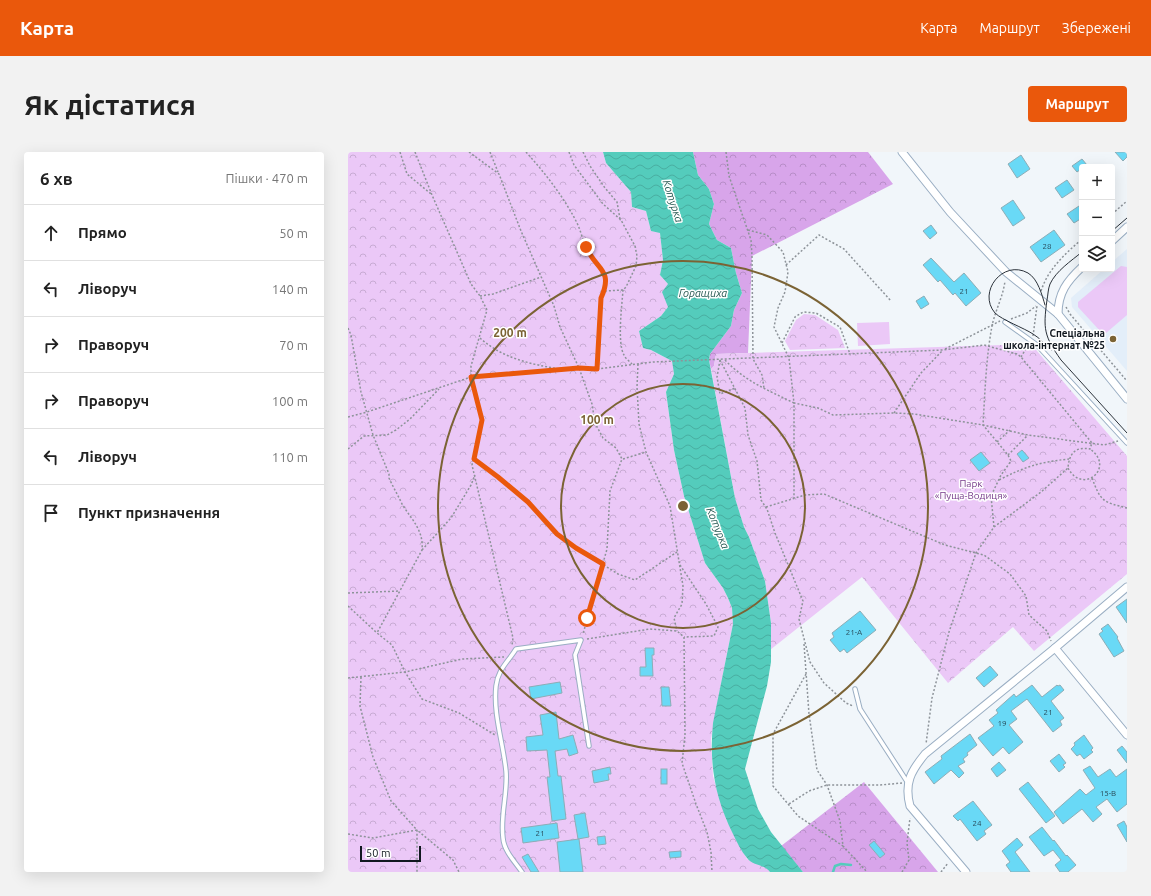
<!DOCTYPE html>
<html lang="uk">
<head>
<meta charset="utf-8">
<style>
  :root { --surface:#fff; --page:#f2f2f2; --text:#222; --muted:#767676; --line:#e0e0e0; --accent:#ea580c }
  body { margin:0; font-family:Ubuntu,sans-serif; background:var(--page); color:var(--text) }
  .controls { position:absolute; right:12px; top:12px; display:grid; overflow:hidden; border-radius:4px; box-shadow:0 4px 16px #0002 }
  .controls button { width:36px; height:36px; display:grid; place-items:center; padding:0; border:0; border-bottom:1px solid var(--line); background:var(--surface); color:var(--text); font:20px sans-serif }
  .scale { position:absolute; left:12px; bottom:10px; width:61px; box-sizing:border-box; padding-left:4px; border:2px solid #111820; border-top:0; font-size:11px; line-height:14px; white-space:nowrap; color:#111820; -webkit-text-stroke:3px #fff; paint-order:stroke }
  .stop { position:absolute; width:12px; height:12px; margin:-9px; border:3px solid #ea580c; border-radius:50%; background:#fff }
  .stop.end { background:#ea580c; border-color:#fff; box-shadow:0 1px 4px #0008 }
  .list { margin:0; padding:0; list-style:none }
  h2 { display:flex; justify-content:space-between; align-items:center; height:52px; margin:0; padding:0 16px; font-size:17px }
  h2 small { font-size:13px; font-weight:400; color:var(--muted) }
  .list li { display:grid; grid-template-columns:26px 1fr auto; gap:12px; align-items:center; box-sizing:border-box; height:56px; padding:0 16px; border-top:1px solid var(--line) }
  .list b { display:block; font-size:15px; white-space:nowrap }
  .list em { font-size:13px; font-style:normal; color:var(--muted) }
  .icon { flex:none; width:22px; height:22px; fill:none; stroke:currentColor; stroke-width:2; stroke-linecap:round; stroke-linejoin:round }
  .map { position:relative; flex:none; width:779px; height:720px; overflow:hidden; border-radius:4px }
  header { display:flex; align-items:center; gap:24px; box-sizing:border-box; height:56px; padding:0 20px; background:var(--accent); color:#fff }
  header strong { font-size:19px }
  nav { display:flex; gap:22px; margin-inline-start:auto; font-size:14px }
  .intro { display:flex; align-items:center; justify-content:space-between; box-sizing:border-box; height:96px; padding:0 24px }
  h1 { margin:0; font-size:28px }
  .button { padding:10px 18px; border-radius:4px; background:var(--accent); color:#fff; font-size:14px; font-weight:700 }
  main { display:flex; gap:24px; padding:0 24px }
  aside { flex:1; background:var(--surface); border-radius:4px; box-shadow:0 4px 16px #0002 }
  .map>svg:first-child { display:block }
</style>
</head>
<body>
<header>
<strong>Карта</strong>
<nav><a>Карта</a><a>Маршрут</a><a>Збережені</a></nav>
</header>
<div class="intro"><h1>Як дістатися</h1><a class="button">Маршрут</a></div>
<main>
<aside>
<h2>6 хв<small>Пішки · 470 m</small></h2>
<ul class="list">
<li><svg class="icon" aria-label="ahead" viewBox="0 0 24 24"><path d="M12 20V5M6 11l6-6 6 6"/></svg><div><b>Прямо</b></div><em>50 m</em></li>
<li><svg class="icon" aria-label="left" viewBox="0 0 24 24"><path d="M17 20v-9H6M10 6l-5 5 5 5"/></svg><div><b>Ліворуч</b></div><em>140 m</em></li>
<li><svg class="icon" aria-label="right" viewBox="0 0 24 24"><path d="M7 20v-9h11M14 6l5 5-5 5"/></svg><div><b>Праворуч</b></div><em>70 m</em></li>
<li><svg class="icon" aria-label="right" viewBox="0 0 24 24"><path d="M7 20v-9h11M14 6l5 5-5 5"/></svg><div><b>Праворуч</b></div><em>100 m</em></li>
<li><svg class="icon" aria-label="left" viewBox="0 0 24 24"><path d="M17 20v-9H6M10 6l-5 5 5 5"/></svg><div><b>Ліворуч</b></div><em>110 m</em></li>
<li><svg class="icon" aria-label="arrive" viewBox="0 0 24 24"><path d="M6 21V4h12l-3 4 3 4H6"/></svg><div><b>Пункт призначення</b></div></li>
</ul>
</aside>
<div class="map">
<svg width="779" height="720" viewBox="0 0 779 720">
  <defs>
    <pattern id="forest-crowns" width="20" height="18" patternUnits="userSpaceOnUse"><rect width="20" height="18" fill="#d8a5ea"/><path d="M2 6a3 3 0 1 1 6 0M12 15a3 3 0 1 1 6 0" fill="none" stroke="#b88dc8"/></pattern>
    <pattern id="park-crowns" width="20" height="18" patternUnits="userSpaceOnUse"><rect width="20" height="18" fill="#ebc8f7"/><path d="M2 6a3 3 0 1 1 6 0M12 15a3 3 0 1 1 6 0" fill="none" stroke="#c8abd3"/></pattern>
    <pattern id="water-waves" width="16" height="10" patternUnits="userSpaceOnUse"><rect width="16" height="10" fill="#54ccbc"/><path d="M0 5q4-4 8 0t8 0" fill="none" stroke="#48aea1"/></pattern>
  </defs>
  <rect width="100%" height="100%" fill="#f1f6fa"/>
  <!-- built -->
  <path fill="#e3eef9" d="M 779,97 L 779,219 L 724,155 L 723,146 L 756,117 L 764,117 L 764,110 Z"/>
  <!-- forest -->
  <g fill="url(#forest-crowns)">
    <path d="M 345,0 L 520,0 L 545,32 L 404,104 L 400,201 L 368,202 L 366,214 L 363,217 L 361,208 L 362,202 L 383,174 L 386,158 L 394,141 L 388,121 L 383,96 L 369,88 L 361,72 L 366,52 L 361,37 L 350,23 Z"/>
    <path d="M 516,630 L 590,720 L 455,720 L 433,694 Z"/>
  </g>
  <!-- park -->
  <g fill="url(#park-crowns)">
    <path d="M 0,0 L 255,0 L 258,11 L 283,40 L 284,55 L 298,59 L 303,79 L 312,80 L 315,108 L 312,123 L 320,132 L 320,155 L 313,164 L 291,179 L 295,196 L 303,198 L 324,209 L 326,222 L 318,240 L 326,298 L 336,344 L 357,411 L 375,436 L 380,446 L 384,456 L 385,472 L 372,537 L 363,587 L 365,624 L 378,667 L 399,707 L 419,716 L 422,720 L 0,720 Z"/>
    <path d="M 456,162 L 467,163 L 490,178 L 497,196 L 442,198 L 437,189 L 448,168 Z"/>
    <path d="M 683,192 L 779,304 L 779,422 L 686,499 L 665,475 L 600,531 L 514,425 L 422,498 L 423,471 L 417,429 L 401,385 L 396,375 L 387,346 L 363,217 L 366,214 L 368,202 Z"/>
  </g>
  <!-- pitch -->
  <g fill="#ebc8f7">
    <path d="M 773,114 L 779,115 L 779,163 L 758,181 L 753,180 L 730,155 L 730,150 Z"/>
    <path d="M 541,170 L 542,192 L 510,194 L 509,171 Z"/>
  </g>
  <!-- water -->
  <path fill="url(#water-waves)" d="M 255,0 L 345,0 L 350,23 L 361,37 L 366,52 L 361,72 L 369,88 L 383,96 L 388,121 L 394,141 L 386,158 L 383,174 L 362,202 L 361,208 L 387,346 L 396,375 L 401,385 L 417,429 L 423,471 L 423,510 L 419,534 L 397,617 L 410,657 L 423,680 L 455,720 L 422,720 C 416,712 405,714 399,706 C 393,699 389,690 385,682 C 367,646 361,612 365,571 L 385,472 L 384,456 L 380,446 L 375,436 L 357,411 L 336,344 L 326,298 L 318,240 L 326,222 L 324,209 L 303,198 L 295,196 L 291,179 L 313,164 L 320,155 L 314,140 L 320,132 L 312,123 L 315,108 L 312,81 L 303,79 L 298,59 L 284,55 L 283,40 L 258,11 Z"/>
  <g fill="none" stroke-linecap="round" stroke-linejoin="round">
    <!-- stream -->
    <path stroke="#54ccbc" stroke-width="2.5" d="M 485,720 L 487,714 L 493,712 L 503,713"/>
  </g>
  <!-- building -->
  <g fill="#69d9f6" stroke="#8dadb6">
    <path d="M 767,0 L 779,0 L 779,5 L 775,9 Z"/>
    <path d="M 673,3 L 682,17 L 669,26 L 660,12 Z"/>
    <path d="M 734,7 L 739,13 L 729,20 L 724,14 Z"/>
    <path d="M 719,28 L 726,38 L 714,46 L 707,36 Z"/>
    <path d="M 665,48 L 677,66 L 665,74 L 653,56 Z"/>
    <path d="M 734,52 L 734,66 L 726,71 L 719,62 Z"/>
    <path d="M 583,73 L 589,81 L 582,87 L 575,79 Z"/>
    <path d="M 706,78 L 717,93 L 693,110 L 682,95 Z"/>
    <path d="M 583,106 L 606,130 L 616,121 L 633,141 L 618,154 L 607,141 L 605,143 L 592,128 L 590,130 L 575,113 Z"/>
    <path d="M 576,144 L 581,152 L 573,157 L 568,149 Z"/>
    <path d="M 674,298 L 681,306 L 675,310 L 669,302 Z"/>
    <path d="M 633,300 L 642,311 L 631,319 L 622,308 Z"/>
    <path d="M 779,447 L 779,471 L 768,455 Z"/>
    <path d="M 512,459 L 528,478 L 499,501 L 496,497 L 492,500 L 482,488 L 486,485 L 484,481 Z"/>
    <path d="M 760,472 L 770,485 L 769,486 L 776,499 L 766,505 L 751,482 L 755,479 L 753,477 Z"/>
    <path d="M 297,496 L 306,496 L 306,503 L 304,503 L 305,524 L 292,524 L 292,515 L 298,515 Z"/>
    <path d="M 642,514 L 650,523 L 636,535 L 628,526 Z"/>
    <path d="M 212,530 L 214,541 L 183,547 L 181,535 Z"/>
    <path d="M 684,533 L 694,545 L 709,533 L 710,534 L 712,533 L 716,538 L 703,549 L 716,566 L 712,569 L 714,573 L 705,580 L 679,547 L 663,559 L 669,567 L 661,573 L 675,590 L 661,602 L 655,595 L 645,604 L 630,586 L 646,574 L 641,568 L 650,561 L 648,558 L 666,542 L 668,545 Z"/>
    <path d="M 313,535 L 321,535 L 323,554 L 314,554 Z"/>
    <path d="M 208,560 L 211,587 L 225,583 L 230,601 L 221,604 L 219,597 L 207,599 L 210,624 L 213,624 L 218,667 L 204,669 L 199,625 L 202,625 L 199,598 L 179,599 L 178,585 L 195,583 L 192,563 Z"/>
    <path d="M 622,582 L 629,593 L 619,601 L 620,603 L 615,607 L 617,610 L 610,614 L 616,621 L 611,626 L 603,618 L 586,632 L 577,620 L 594,607 L 593,604 Z"/>
    <path d="M 736,583 L 745,596 L 743,598 L 745,600 L 736,607 L 732,602 L 729,604 L 723,597 L 727,593 L 726,591 Z"/>
    <path d="M 774,594 L 779,600 L 779,611 L 769,598 Z"/>
    <path d="M 711,602 L 718,611 L 715,613 L 717,615 L 711,620 L 702,609 Z"/>
    <path d="M 651,610 L 658,618 L 649,625 L 643,617 Z"/>
    <path d="M 742,614 L 750,625 L 762,617 L 768,625 L 779,617 L 779,652 L 769,660 L 759,647 L 748,655 L 754,662 L 745,670 L 734,657 L 715,672 L 706,660 L 732,637 L 738,643 L 747,636 L 735,618 Z"/>
    <path d="M 262,615 L 263,622 L 260,622 L 261,628 L 246,631 L 244,619 Z"/>
    <rect x="313" y="617" width="6" height="15"/>
    <path d="M 680,630 L 707,664 L 698,671 L 671,637 Z"/>
    <path d="M 625,649 L 644,673 L 636,679 L 638,682 L 629,689 L 612,667 L 610,669 L 605,664 Z"/>
    <path d="M 237,661 L 241,685 L 230,687 L 226,663 Z"/>
    <path d="M 776,669 L 779,675 L 779,690 L 769,673 Z"/>
    <path d="M 209,671 L 211,686 L 175,691 L 173,676 Z"/>
    <path d="M 694,675 L 705,689 L 706,688 L 718,704 L 719,703 L 728,713 L 720,720 L 712,720 L 707,713 L 713,708 L 705,698 L 696,704 L 681,685 Z"/>
    <path d="M 257,684 L 258,692 L 250,693 L 249,685 Z"/>
    <path d="M 669,686 L 675,693 L 667,700 L 682,720 L 663,720 L 658,713 L 662,710 L 654,699 Z"/>
    <path d="M 231,687 L 235,720 L 212,720 L 209,690 Z"/>
    <path d="M 526,689 L 537,702 L 532,706 L 521,693 Z"/>
    <path d="M 333,699 L 333,705 L 322,706 L 321,700 Z"/>
    <path d="M 180,702 L 191,720 L 183,720 L 174,705 Z"/>
  </g>
  <g fill="none" stroke-linecap="round" stroke-linejoin="round">
    <!-- lane casing -->
    <g stroke="#9aaec3" stroke-width="5.5">
      <g id="lane">
        <path d="M 657,170 L 689,193 L 779,291"/>
        <path d="M 507,537 L 512,557 L 560,631"/>
        <path d="M 174,720 C 167,710 156,699 155,686 C 152,663 160,641 158,619 C 155,590 145,562 148,534 C 150,517 160,510 168,497 L 233,488 L 227,503 L 241,594"/>
      </g>
    </g>
    <!-- street casing -->
    <g stroke="#9aaec3" stroke-width="9">
      <g id="street">
        <path d="M 554,0 L 602,60 L 658,120 L 710,162 L 779,247"/>
        <path d="M 764,89 L 779,75"/>
        <path d="M 710,162 C 710,141 719,129 734,115"/>
        <path d="M 707,496 L 779,583"/>
        <path d="M 618,720 L 562,654 C 556,631 563,619 577,602 L 707,496 L 779,435"/>
      </g>
    </g>
    <!-- path -->
    <g stroke="#8d9399" stroke-width="1.5" stroke-dasharray="2 2" stroke-linecap="butt">
      <path d="M 52,0 L 59,22 L 83,42"/>
      <path d="M 67,0 L 84,43 L 123,132 L 132,144 L 139,158 L 123,214 L 123,225 L 134,268 L 124,313 L 165,486 L 164,493"/>
      <path d="M 121,0 L 151,22 L 173,79 L 206,154 L 212,175 L 231,216 L 244,252 L 247,271 L 255,286 L 268,296 L 274,307 L 262,339 L 259,397 L 235,482"/>
      <path d="M 142,0 L 150,20"/>
      <path d="M 178,0 C 197,21 215,44 228,69 C 234,80 235,93 242,104 C 246,110 255,115 257,122 C 259,129 256,139 253,146 L 249,217"/>
      <path d="M 221,0 L 226,13 L 255,52 L 273,68 L 287,94 L 289,104 L 288,114 L 278,135 L 275,138 L 257,139"/>
      <path d="M 235,0 L 242,14 L 257,36 L 269,50 L 272,67"/>
      <path d="M 378,0 L 381,24 L 403,88 L 404,104 L 405,207 L 414,223 L 416,236"/>
      <path d="M 764,62 L 779,49"/>
      <path d="M 400,78 L 419,83 L 435,100 L 440,120 L 437,140 L 430,156 L 426,175 L 441,206 L 446,251 L 470,256 L 485,263 L 546,261 L 566,262 L 635,273 L 680,283 L 756,293 L 770,289"/>
      <path d="M 438,113 L 471,83 L 496,97 L 543,149"/>
      <path d="M 275,138 C 274,153 269,191 276,203 C 277,206 281,209 284,212"/>
      <path d="M 693,139 C 700,117 717,102 734,87"/>
      <path d="M 132,144 L 145,142 L 193,125"/>
      <path d="M 718,155 L 722,162 L 779,229"/>
      <path d="M 663,167 L 679,161 L 688,154"/>
      <path d="M 0,176 L 3,183 L 13,240 L 25,283 L 41,322 L 41,326 C 45,335 50,343 54,352 C 63,367 76,378 74,398 L 29,481"/>
      <path d="M 685,184 L 689,154"/>
      <path d="M 132,186 C 154,206 182,212 211,217"/>
      <path d="M 434,191 L 447,165 L 455,160 L 468,161 L 492,175 L 502,202"/>
      <path d="M 597,197 L 652,169"/>
      <path d="M 673,205 L 680,193"/>
      <path d="M 372,208 L 397,256 L 400,283 L 409,309 L 413,348 L 419,357 L 427,381 L 455,449 L 451,467 L 462,510 L 476,531 L 498,551 L 505,554"/>
      <path d="M 372,208 L 369,225 L 372,242 L 387,236"/>
      <path d="M 377,208 C 398,230 420,238 446,251 L 446,346"/>
      <path d="M 290,212 L 289,235 L 291,272 L 298,300 L 322,354 L 335,434 L 334,452 L 326,466 L 329,479"/>
      <path d="M 546,261 L 573,221 L 594,199"/>
      <path d="M 0,265 L 19,260 L 123,225 L 231,216 L 249,217 L 305,210 L 595,198 L 636,193 L 669,202 L 673,205 L 744,291 L 742,297 C 727,294 721,302 720,316 L 693,340 L 646,375 L 628,401 L 601,480 L 584,546 L 578,592"/>
      <path d="M 649,290 L 662,278"/>
      <path d="M 0,297 L 16,284 L 39,283 L 48,278 L 62,267 L 91,237"/>
      <path d="M 660,303 L 680,283"/>
      <path d="M 126,307 L 150,325 L 180,350 L 209,381 L 229,396 L 270,422 L 287,428 L 329,400"/>
      <path d="M 275,307 L 298,300"/>
      <path d="M 720,316 C 735,344 768,315 742,297"/>
      <path d="M 744,326 C 753,350 755,350 779,356"/>
      <path d="M 651,328 C 676,315 692,310 721,307"/>
      <path d="M 418,355 L 457,343 L 476,342 L 597,393 L 636,403 L 662,422 L 678,444 L 681,463 L 699,479 L 703,489"/>
      <path d="M 646,375 L 643,344 L 653,323 L 663,309 L 660,303 L 635,273 C 637,240 638,206 644,174 C 647,159 655,145 657,129"/>
      <path d="M 74,398 L 103,366 L 123,333 L 127,323"/>
      <path d="M 332,413 L 358,452 L 370,475 L 366,484 L 336,485"/>
      <path d="M 0,441 L 52,439"/>
      <path d="M 0,454 L 29,481 L 44,493 L 57,520 L 74,547 L 111,561 L 147,583"/>
      <path d="M 239,487 L 302,477 L 329,479 L 336,485 L 337,583 L 334,611 L 348,652 L 359,680 L 363,700 L 364,720"/>
      <path d="M 456,492 L 461,562 L 469,618 L 479,633 L 492,669 L 495,694 L 519,720"/>
      <path d="M 458,522 L 425,582 L 425,634 L 450,664 L 495,694"/>
      <path d="M 13,525 L 12,554 L 25,605 L 43,649 L 69,678 L 69,720"/>
      <path d="M 0,526 L 57,520 L 114,507 L 156,505"/>
      <path d="M 441,652 L 461,639 L 479,633 L 532,633 L 554,631"/>
      <path d="M 0,682 L 25,686 L 69,678 L 105,708 L 111,720"/>
      <path d="M 554,720 L 561,708 L 559,691 L 562,666"/>
      <path d="M 593,720 L 600,711"/>
    </g>
    <!-- lane -->
    <use href="#lane" stroke="#fff" stroke-width="3.5"/>
    <!-- street -->
    <use href="#street" stroke="#fff" stroke-width="7"/>
    <!-- tram -->
    <g stroke="#2b323a" stroke-width="1">
      <path d="M 764,79 L 779,66"/>
      <path d="M 734,100 C 723,109 708,119 702,132 C 700,137 700,143 699,148 C 695,177 696,184 713,208 L 779,281"/>
      <path d="M 697,153 C 694,143 690,127 680,121 C 655,107 629,140 647,161 C 654,168 676,176 685,182 C 692,186 697,193 703,198"/>
    </g>
  </g>
  <g fill="none" stroke-linecap="round" stroke-linejoin="round">
    <!-- route -->
    <path stroke="#ea580c" stroke-width="5" d="M 238,95 C 248,118 266,117 253,146 L 249,217 L 231,216 L 123,225 L 134,268 L 126,307 L 150,325 L 180,350 L 209,382 L 228,396 L 255,412 L 239,466"/>
  </g>
  <!-- distance rings -->
  <g fill="none" stroke="#7b6334" stroke-width="2">
    <circle cx="335" cy="354" r="122"/>
    <circle cx="335" cy="354" r="245"/>
  </g>
  <!-- markers -->
  <circle fill="#7b6334" stroke="#fff" stroke-width="1.5" cx="765" cy="187" r="4"/>
  <g text-anchor="middle" stroke-width="3" stroke-linejoin="round" paint-order="stroke">
    <!-- number labels -->
    <g font-size="8" fill="#274856">
      <text x="699" y="97">28</text>
      <text x="616" y="142">21</text>
      <text x="506" y="483">21-А</text>
      <text x="700" y="563">21</text>
      <text x="654" y="574">19</text>
      <text x="760" y="644">15-В</text>
      <text x="629" y="674">24</text>
      <text x="192" y="684">21</text>
    </g>
    <!-- poi labels -->
    <g font-size="10" font-weight="bold" fill="#111820" stroke="#fff" text-anchor="end">
      <text x="757" y="185">Спеціальна<tspan x="757" dy="12">школа-інтернат №25</tspan></text>
    </g>
    <!-- park labels -->
    <g font-size="10" fill="#753889" stroke="#fff">
      <text x="623" y="335">Парк<tspan x="623" dy="12">«Пуща-Водиця»</tspan></text>
    </g>
    <!-- water labels -->
    <g font-size="11" font-style="italic" fill="#285b54" stroke="#fff">
      <text transform="translate(325 49) rotate(72)" y="4">Котурка</text>
      <text x="355" y="145">Горащиха</text>
      <text transform="translate(370 376) rotate(68)" y="4">Котурка</text>
    </g>
  </g>
  <circle cx="335" cy="354" r="6" fill="#7b6334" stroke="#fff" stroke-width="2"/>
  <g font-size="12" text-anchor="middle" font-weight="bold" fill="#7b6334" stroke="#fff" stroke-width="3" stroke-linejoin="round" paint-order="stroke">
    <text x="162" y="185">200 m</text>
    <text x="249" y="272">100 m</text>
  </g>
</svg>
<div class="controls">
<button>+</button>
<button>−</button>
<button><svg class="icon" aria-label="layers" viewBox="0 0 24 24"><path d="M12 4l9 5-9 5-9-5zM3 14l9 5 9-5"/></svg></button>
</div>
<div class="scale">50 m</div>
<div class="stop" style="left:239px;top:466px"></div>
<div class="stop end" style="left:238px;top:95px"></div>
</div>
</main>
</body>
</html>
